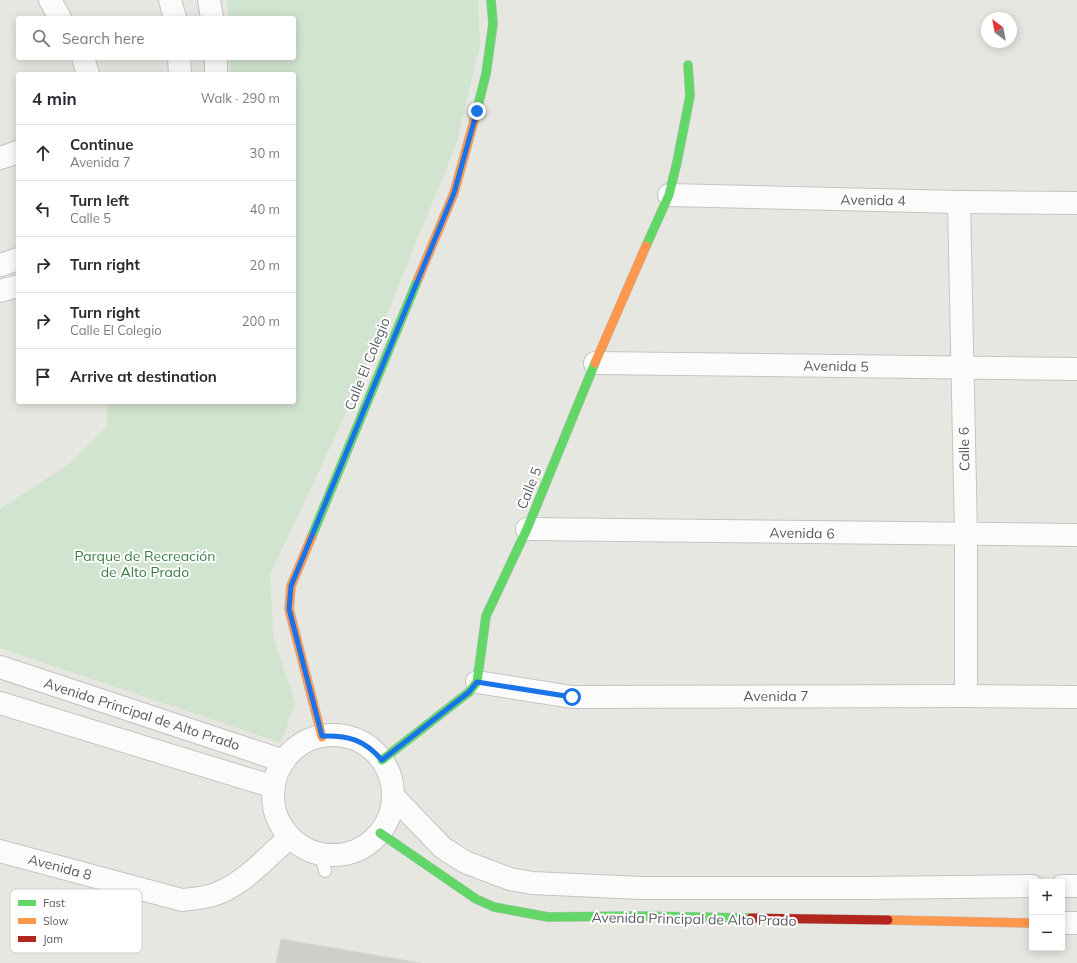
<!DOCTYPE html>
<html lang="en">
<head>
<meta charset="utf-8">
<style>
  :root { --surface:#fff; --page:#f2f2f3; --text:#2b2b33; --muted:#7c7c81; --line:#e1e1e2 }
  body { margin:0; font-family:Mulish,sans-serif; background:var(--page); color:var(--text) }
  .controls { position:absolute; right:12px; bottom:12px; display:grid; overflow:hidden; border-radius:4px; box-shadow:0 2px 10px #0003 }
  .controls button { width:36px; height:36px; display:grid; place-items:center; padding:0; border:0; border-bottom:1px solid var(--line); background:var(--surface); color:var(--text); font:20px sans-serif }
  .compass { position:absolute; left:981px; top:12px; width:36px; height:36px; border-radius:50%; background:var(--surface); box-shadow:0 2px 10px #0003; rotate:328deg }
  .stop { position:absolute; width:12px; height:12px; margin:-9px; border:3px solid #1a73e8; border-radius:50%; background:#fff }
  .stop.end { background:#1a73e8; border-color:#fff; box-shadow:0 1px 4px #0008 }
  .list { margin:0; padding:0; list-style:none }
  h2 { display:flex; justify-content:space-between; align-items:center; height:52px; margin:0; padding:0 16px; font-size:17px }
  h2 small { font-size:13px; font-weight:400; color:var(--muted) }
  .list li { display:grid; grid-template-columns:26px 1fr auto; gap:12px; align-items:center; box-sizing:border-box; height:56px; padding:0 16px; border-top:1px solid var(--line) }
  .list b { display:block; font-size:15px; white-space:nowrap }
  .list p { margin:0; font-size:13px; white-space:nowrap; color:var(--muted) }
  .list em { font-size:13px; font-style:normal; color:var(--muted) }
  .icon { flex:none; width:22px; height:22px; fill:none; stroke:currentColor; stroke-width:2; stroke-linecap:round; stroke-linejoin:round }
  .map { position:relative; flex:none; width:1077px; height:963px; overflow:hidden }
  .search { position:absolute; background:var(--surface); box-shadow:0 2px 10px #0003; left:16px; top:16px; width:280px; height:44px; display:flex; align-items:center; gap:10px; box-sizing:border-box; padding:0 14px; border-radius:4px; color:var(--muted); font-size:15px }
  .panel { position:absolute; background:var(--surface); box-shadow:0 2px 10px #0003; left:16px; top:72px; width:280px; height:332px; border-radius:4px }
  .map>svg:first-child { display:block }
</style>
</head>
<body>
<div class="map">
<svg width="1077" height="963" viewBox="0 0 1077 963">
  <rect width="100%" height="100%" fill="#e7e7e2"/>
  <!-- green -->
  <path fill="#d0e4cf" d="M 227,0 L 478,0 L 480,46 L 456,145 L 348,409 L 270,575 L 274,639 L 295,703 L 281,743 L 0,648 L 0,509 L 69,464 L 107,426 L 107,402 L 294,402 L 294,74 L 230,74 L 230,58 L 294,58 L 294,18 L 228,18 Z"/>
  <!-- building -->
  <path fill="#cececb" stroke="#d6d6d2" d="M 281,939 L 421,963 L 276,963 Z"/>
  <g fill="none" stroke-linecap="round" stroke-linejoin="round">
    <!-- lane casing -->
    <g stroke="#c4c4c3" stroke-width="14">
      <path id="lane" d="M 321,854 L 325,871"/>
    </g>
    <!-- street casing -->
    <g stroke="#c4c4c3" stroke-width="24">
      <g id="street">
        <path d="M 50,0 L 60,18"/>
        <path d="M 170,0 L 175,18"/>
        <path d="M 209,0 L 212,18"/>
        <path d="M 83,58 L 88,74"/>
        <path d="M 179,58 L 180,74"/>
        <path d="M 216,74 L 216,58"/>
        <path d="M 0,158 L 18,152"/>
        <path d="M 669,195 L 959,202 L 1077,203"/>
        <path d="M 959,202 L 966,535 L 966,696"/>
        <path d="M 0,265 L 18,259"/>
        <path d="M 0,291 L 18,286"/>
        <path d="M 595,363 L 1077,369"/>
        <path d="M 527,529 L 1077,535"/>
        <path d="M 0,667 L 284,761"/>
        <path d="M 477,682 L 572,697 L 966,696 L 1077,697"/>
        <path d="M 0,703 L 274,787"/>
        <circle cx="333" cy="795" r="60"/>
        <path d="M 393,796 L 443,848 L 465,862 L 486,870 L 510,879 L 532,883 L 641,888 L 867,888 L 1032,886"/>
        <path d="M 0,851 L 182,900 C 193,899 205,898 216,894 C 245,883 267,857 290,837"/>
        <path d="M 1062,886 L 1077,886"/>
        <path d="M 1062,923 L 1077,923"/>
      </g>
    </g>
    <!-- fast casing -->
    <g stroke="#c4c5c4" stroke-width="10">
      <g id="fast">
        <path d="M 474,121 L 486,74 L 493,24 L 491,0"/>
        <path d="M 646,246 L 669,195 L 677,162 L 690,96 L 688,65"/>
        <path d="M 312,536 L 418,279"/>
        <path d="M 382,760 L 469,692 L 477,682 L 486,616 L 527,529 L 595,363"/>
        <path d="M 380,833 L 476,899 L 494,907 L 548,917 L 639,916 L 751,918"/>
      </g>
    </g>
    <!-- slow casing -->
    <g stroke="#c4c5c4" stroke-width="10">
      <g id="slow">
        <path d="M 418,279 L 454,193 L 474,121"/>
        <path d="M 595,363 L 646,246"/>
        <path d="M 312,536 L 291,586 L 289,609 L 322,737"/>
        <path d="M 888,920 L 1032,923"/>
      </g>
    </g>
    <!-- jam casing -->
    <g stroke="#c4c5c4" stroke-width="10">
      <path id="jam" d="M 751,918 L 888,920"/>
    </g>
    <!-- lane -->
    <use href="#lane" stroke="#fbfbfb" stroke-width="12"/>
    <!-- street -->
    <use href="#street" stroke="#fbfbfb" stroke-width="22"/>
    <!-- fast -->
    <use href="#fast" stroke="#63d668" stroke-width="9"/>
    <!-- slow -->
    <use href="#slow" stroke="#ff974d" stroke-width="9"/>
    <!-- jam -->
    <use href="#jam" stroke="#b3261e" stroke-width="9"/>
  </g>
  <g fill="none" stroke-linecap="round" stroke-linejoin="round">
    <!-- route -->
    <path stroke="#1a73e8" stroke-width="5" d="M 477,111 L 454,193 L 291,586 L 289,609 L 322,736 C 349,735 364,740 382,760 L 469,692 L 477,682 L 572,697"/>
  </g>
  <g text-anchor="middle" stroke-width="4" stroke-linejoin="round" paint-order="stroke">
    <!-- street labels -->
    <g font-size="14" fill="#585b60" stroke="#fff">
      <text transform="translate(873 200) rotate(1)" y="5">Avenida 4</text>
      <text transform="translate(367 364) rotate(-68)" y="5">Calle El Colegio</text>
      <text transform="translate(836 366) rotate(1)" y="5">Avenida 5</text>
      <text transform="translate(964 449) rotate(-91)" y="5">Calle 6</text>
      <text transform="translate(529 488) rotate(-68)" y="5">Calle 5</text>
      <text transform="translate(802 533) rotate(1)" y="5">Avenida 6</text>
      <text x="776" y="701">Avenida 7</text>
      <text transform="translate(142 714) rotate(18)" y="5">Avenida Principal de Alto Prado</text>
      <text transform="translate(60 867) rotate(15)" y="5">Avenida 8</text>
      <text transform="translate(694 919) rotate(1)" y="5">Avenida Principal de Alto Prado</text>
    </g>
    <!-- park labels -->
    <g font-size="14" fill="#387e43" stroke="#fff">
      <text x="145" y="561">Parque de Recreación<tspan x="145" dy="16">de Alto Prado</tspan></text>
    </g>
  </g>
  <!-- legend -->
  <rect x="10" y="889" width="132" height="64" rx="6" fill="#fff" stroke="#cdcecf" stroke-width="1"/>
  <rect x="18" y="900" width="18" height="6" fill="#63d668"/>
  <rect x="18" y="918" width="18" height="6" fill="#ff974d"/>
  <rect x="18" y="936" width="18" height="6" fill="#b3261e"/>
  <g font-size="11" fill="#585b60">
    <text x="43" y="907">Fast</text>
    <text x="43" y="925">Slow</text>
    <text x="43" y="943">Jam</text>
  </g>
</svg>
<div class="controls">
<button>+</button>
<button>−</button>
</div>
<svg class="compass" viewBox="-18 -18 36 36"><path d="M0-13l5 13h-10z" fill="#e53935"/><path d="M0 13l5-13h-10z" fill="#7c7c81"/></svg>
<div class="stop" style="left:572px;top:697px"></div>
<div class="stop end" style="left:477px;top:111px"></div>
<div class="search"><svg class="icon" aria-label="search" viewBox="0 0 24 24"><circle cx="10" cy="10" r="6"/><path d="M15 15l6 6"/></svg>Search here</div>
<section class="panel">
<h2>4 min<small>Walk · 290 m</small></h2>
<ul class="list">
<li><svg class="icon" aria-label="ahead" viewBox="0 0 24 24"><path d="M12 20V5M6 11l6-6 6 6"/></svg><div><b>Continue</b><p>Avenida 7</p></div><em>30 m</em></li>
<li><svg class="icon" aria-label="left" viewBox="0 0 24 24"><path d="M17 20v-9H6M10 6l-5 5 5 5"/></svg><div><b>Turn left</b><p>Calle 5</p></div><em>40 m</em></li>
<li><svg class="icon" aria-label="right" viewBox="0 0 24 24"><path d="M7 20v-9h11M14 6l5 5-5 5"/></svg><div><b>Turn right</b></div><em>20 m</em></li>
<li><svg class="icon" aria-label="right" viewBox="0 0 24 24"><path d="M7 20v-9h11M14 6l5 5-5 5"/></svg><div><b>Turn right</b><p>Calle El Colegio</p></div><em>200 m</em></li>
<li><svg class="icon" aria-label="arrive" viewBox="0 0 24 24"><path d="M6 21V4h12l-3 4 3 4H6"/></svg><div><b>Arrive at destination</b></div></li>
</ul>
</section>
</div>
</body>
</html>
